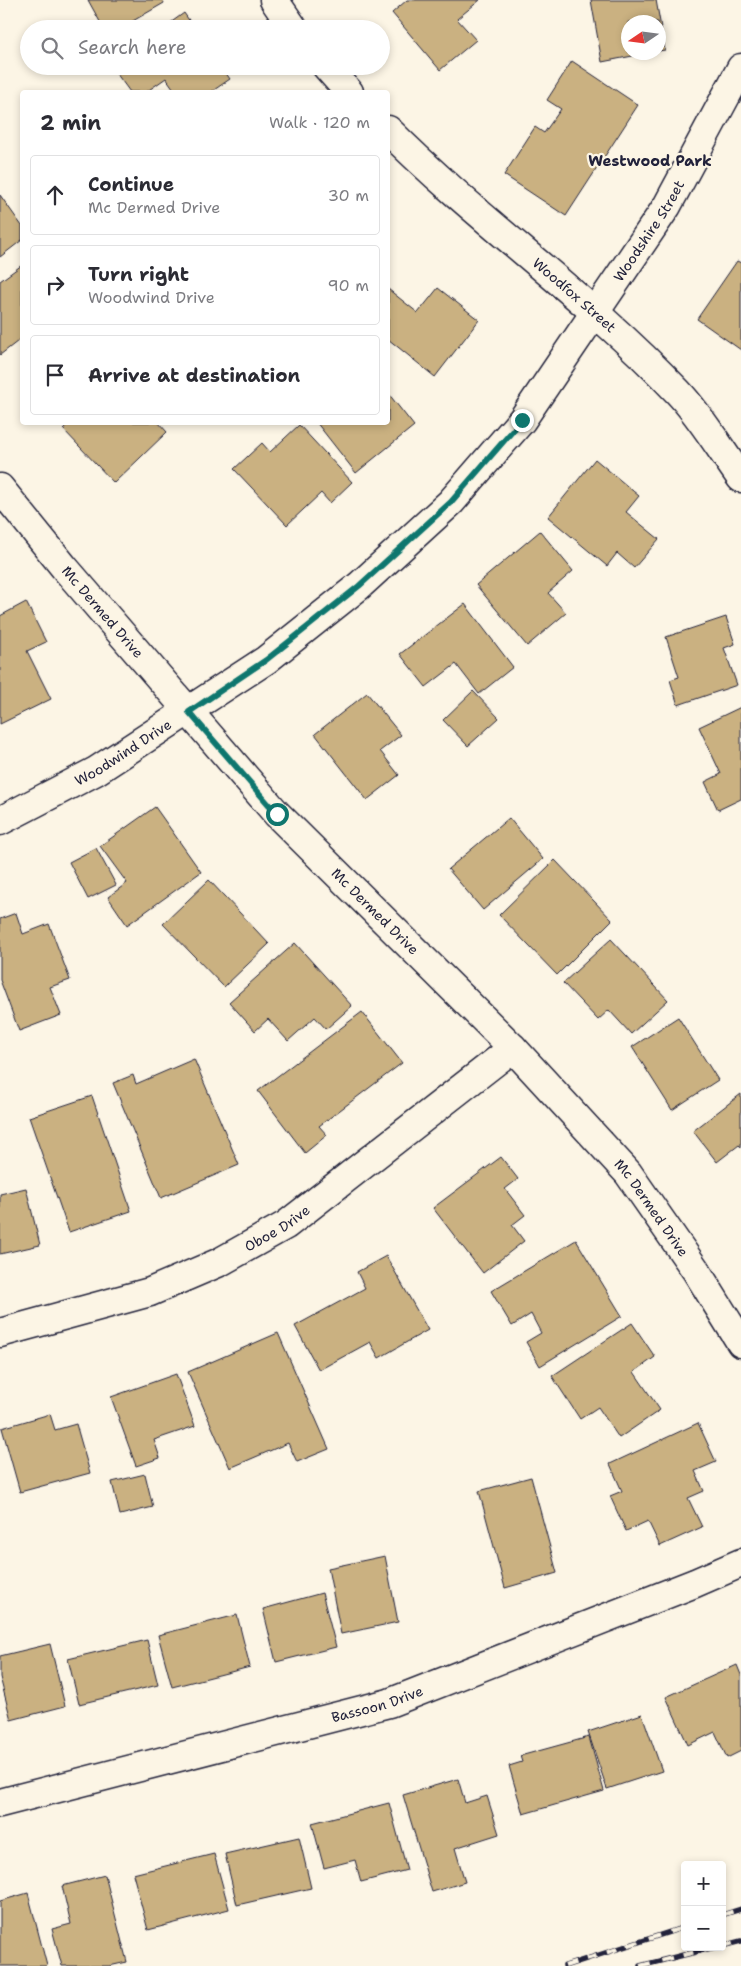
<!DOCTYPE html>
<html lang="en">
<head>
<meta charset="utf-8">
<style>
  :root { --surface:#fff; --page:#f2f2f3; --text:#2b2b33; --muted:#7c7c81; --line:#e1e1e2 }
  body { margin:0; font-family:"Shantell Sans",sans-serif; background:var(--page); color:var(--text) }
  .controls { position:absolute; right:15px; bottom:15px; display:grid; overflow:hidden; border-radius:5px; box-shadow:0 2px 8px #0003 }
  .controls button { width:45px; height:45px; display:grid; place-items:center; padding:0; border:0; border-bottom:1px solid var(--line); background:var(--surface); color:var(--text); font:25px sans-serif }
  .compass { position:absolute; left:621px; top:15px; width:45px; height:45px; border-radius:50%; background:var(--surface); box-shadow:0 2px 8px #0003; rotate:257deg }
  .stop { position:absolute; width:15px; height:15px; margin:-11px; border:4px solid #0f766e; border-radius:50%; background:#fff }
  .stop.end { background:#0f766e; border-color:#fff; box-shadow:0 1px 5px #0008 }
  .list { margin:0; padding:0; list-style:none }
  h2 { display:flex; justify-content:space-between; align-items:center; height:65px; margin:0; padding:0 20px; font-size:21px }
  h2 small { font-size:16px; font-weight:400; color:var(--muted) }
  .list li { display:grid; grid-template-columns:32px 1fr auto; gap:15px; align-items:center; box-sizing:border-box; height:80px; margin:0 10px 10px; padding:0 10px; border:1px solid var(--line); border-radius:5px }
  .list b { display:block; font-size:19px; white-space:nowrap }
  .list p { margin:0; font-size:16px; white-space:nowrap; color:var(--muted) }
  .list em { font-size:16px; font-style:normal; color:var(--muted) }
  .icon { flex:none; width:28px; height:28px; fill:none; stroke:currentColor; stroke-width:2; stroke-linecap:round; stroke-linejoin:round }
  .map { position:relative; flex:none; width:741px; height:1966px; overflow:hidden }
  .search { position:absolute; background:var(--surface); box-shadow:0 2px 8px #0003; left:20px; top:20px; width:370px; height:55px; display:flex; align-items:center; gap:12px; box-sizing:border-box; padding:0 18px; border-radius:28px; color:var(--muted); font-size:19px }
  .panel { position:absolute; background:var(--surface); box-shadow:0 2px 8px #0003; left:20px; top:90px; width:370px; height:335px; border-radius:5px }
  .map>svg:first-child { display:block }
</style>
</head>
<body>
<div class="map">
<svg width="741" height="1966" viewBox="0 0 741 1966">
  <rect width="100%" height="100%" fill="#fcf5e5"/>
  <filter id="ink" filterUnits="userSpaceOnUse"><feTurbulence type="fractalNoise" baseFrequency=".02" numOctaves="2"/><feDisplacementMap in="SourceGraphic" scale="10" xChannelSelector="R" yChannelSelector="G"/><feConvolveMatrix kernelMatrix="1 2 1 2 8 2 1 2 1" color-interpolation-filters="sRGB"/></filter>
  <g filter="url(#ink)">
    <!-- building -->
    <g fill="#cab181" stroke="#22223b">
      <path d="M 88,0 L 163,0 L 164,3 L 119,29 L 104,29 Z"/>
      <path d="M 407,0 L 480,0 L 457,19 L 476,40 L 440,70 L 392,13 Z"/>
      <path d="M 591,0 L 656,0 L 665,50 L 658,51 L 658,22 L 628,22 L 628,52 L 653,52 L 602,62 Z"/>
      <path d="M 184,13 L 195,29 L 162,29 Z"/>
      <path d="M 572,61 L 638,105 L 566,216 L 504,175 L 535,127 L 544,133 L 561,109 L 547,100 Z"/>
      <path d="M 111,66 L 221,66 L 230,79 L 211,92 L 176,92 L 166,78 L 146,92 L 130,92 Z"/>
      <path d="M 0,195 L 22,226 L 22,240 L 0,257 Z"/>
      <path d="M 737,261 L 741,263 L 741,350 L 697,319 Z"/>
      <path d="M 22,265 L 22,338 L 0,355 L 0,281 Z"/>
      <path d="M 438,288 L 479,320 L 435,377 L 388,339 L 388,289 L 418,313 Z"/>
      <path d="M 388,393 L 414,426 L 356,473 L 316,422 L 388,422 Z"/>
      <path d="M 70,422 L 158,422 L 167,432 L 114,483 L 63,429 Z"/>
      <path d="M 299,425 L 352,482 L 330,503 L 321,493 L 287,525 L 234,469 L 262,443 L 270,452 Z"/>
      <path d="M 595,459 L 639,496 L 626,512 L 659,539 L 634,568 L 617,553 L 607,566 L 548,517 Z"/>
      <path d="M 540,531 L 573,571 L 548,593 L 566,613 L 527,646 L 476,585 Z"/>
      <path d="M 26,602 L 46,642 L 27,651 L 51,699 L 0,724 L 0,616 Z"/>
      <path d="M 465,604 L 513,667 L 479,694 L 456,664 L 426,687 L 400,654 Z"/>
      <path d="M 726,617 L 735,644 L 724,648 L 737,685 L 678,705 L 670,680 L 679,677 L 666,637 Z"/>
      <path d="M 473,691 L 499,718 L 468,746 L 443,720 Z"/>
      <path d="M 367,693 L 401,735 L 380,751 L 399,775 L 367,800 L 315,734 Z"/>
      <path d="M 741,707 L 741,799 L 718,810 L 705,782 L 721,774 L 699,727 Z"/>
      <path d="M 155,807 L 201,872 L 127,925 L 108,897 L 127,883 L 100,846 Z"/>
      <path d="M 509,818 L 543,859 L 483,910 L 448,869 Z"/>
      <path d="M 96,848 L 116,885 L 88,899 L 69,862 Z"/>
      <path d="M 555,860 L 612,920 L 557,975 L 499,915 Z"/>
      <path d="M 209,880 L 269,944 L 224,987 L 163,924 Z"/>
      <path d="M 16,913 L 23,934 L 49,924 L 70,980 L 50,987 L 61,1015 L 19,1031 L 0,980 L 0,919 Z"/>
      <path d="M 611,939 L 668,1000 L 631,1034 L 609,1010 L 598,1020 L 563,983 Z"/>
      <path d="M 295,943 L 352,1006 L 326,1029 L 315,1017 L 288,1041 L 268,1019 L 255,1031 L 229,1002 Z"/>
      <path d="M 362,1012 L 402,1063 L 319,1126 L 327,1135 L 305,1153 L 258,1091 Z"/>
      <path d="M 678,1017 L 718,1080 L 672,1110 L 632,1047 Z"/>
      <path d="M 194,1059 L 239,1165 L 161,1198 L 113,1083 L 133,1075 L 136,1084 Z"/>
      <path d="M 741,1094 L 741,1147 L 739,1145 L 717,1162 L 693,1131 Z"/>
      <path d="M 92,1096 L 131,1211 L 69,1232 L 29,1117 Z"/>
      <path d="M 501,1157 L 518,1179 L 505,1189 L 525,1215 L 512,1225 L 524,1241 L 483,1273 L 433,1208 Z"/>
      <path d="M 26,1188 L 40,1245 L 0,1254 L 0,1194 Z"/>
      <path d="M 576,1240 L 622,1316 L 540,1366 L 526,1342 L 541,1333 L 531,1314 L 512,1326 L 491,1291 Z"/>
      <path d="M 386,1256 L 428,1330 L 379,1358 L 370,1342 L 319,1370 L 295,1326 L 365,1288 L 357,1272 Z"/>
      <path d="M 632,1323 L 655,1357 L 634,1372 L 660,1410 L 619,1438 L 598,1407 L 580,1419 L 552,1376 Z"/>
      <path d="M 278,1333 L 329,1449 L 297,1462 L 288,1443 L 230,1468 L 188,1372 Z"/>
      <path d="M 176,1374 L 195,1426 L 154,1440 L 160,1458 L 136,1466 L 111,1397 Z"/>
      <path d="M 50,1414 L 55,1430 L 76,1424 L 90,1473 L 20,1492 L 2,1428 Z"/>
      <path d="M 698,1423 L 716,1462 L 695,1471 L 704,1491 L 688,1498 L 702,1527 L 660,1546 L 648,1521 L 626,1531 L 610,1496 L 622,1491 L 610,1464 Z"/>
      <path d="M 145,1474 L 153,1507 L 120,1515 L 112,1482 Z"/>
      <path d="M 531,1477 L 557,1573 L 505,1588 L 479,1491 Z"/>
      <path d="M 385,1556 L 398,1622 L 341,1634 L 328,1568 Z"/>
      <path d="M 322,1593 L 336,1647 L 276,1662 L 263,1609 Z"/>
      <path d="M 237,1615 L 250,1667 L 172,1687 L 158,1635 Z"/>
      <path d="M 147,1640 L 158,1685 L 79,1704 L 68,1659 Z"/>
      <path d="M 50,1644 L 65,1706 L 11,1720 L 0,1677 L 0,1656 Z"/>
      <path d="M 737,1665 L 741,1675 L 741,1751 L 727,1758 L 715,1732 L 688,1745 L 666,1697 Z"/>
      <path d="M 642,1714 L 662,1771 L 607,1789 L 588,1732 Z"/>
      <path d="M 589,1737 L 604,1791 L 523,1814 L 509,1766 L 522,1762 L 520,1756 Z"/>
      <path d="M 458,1779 L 465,1803 L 487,1796 L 499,1834 L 455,1848 L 465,1882 L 432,1892 L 403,1795 Z"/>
      <path d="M 389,1803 L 407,1870 L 361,1882 L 355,1860 L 324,1868 L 312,1823 Z"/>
      <path d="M 299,1837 L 311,1888 L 237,1905 L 225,1854 Z"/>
      <path d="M 214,1854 L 229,1909 L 148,1930 L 133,1874 Z"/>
      <path d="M 105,1875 L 127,1962 L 109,1966 L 62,1966 L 52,1929 L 71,1924 L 62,1886 Z"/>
      <path d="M 28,1893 L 47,1966 L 0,1966 L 0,1901 Z"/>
    </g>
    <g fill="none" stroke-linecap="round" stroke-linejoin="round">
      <!-- street casing -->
      <g stroke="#22223b" stroke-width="31">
        <g id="street">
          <path d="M 274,0 L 294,29"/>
          <path d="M 326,66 L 349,92"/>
          <path id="s1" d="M 388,130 C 480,222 588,297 678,392 C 701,416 722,452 741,478"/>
          <path id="s2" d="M 0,488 L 64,567 L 277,814 L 513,1048 L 628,1173 L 697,1272 L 741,1343"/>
          <path id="s3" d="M 0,821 L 96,771 L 266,660 L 359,586 L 451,502 L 522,420 L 667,206 L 741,68"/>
          <path id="s4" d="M 0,1333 L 150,1292 L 220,1262 L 286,1225 L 513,1048"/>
          <path id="s5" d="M 0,1803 L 389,1703 L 695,1583 L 741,1563"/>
        </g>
      </g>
      <!-- street -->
      <use href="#street" stroke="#fcf5e5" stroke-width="28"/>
      <!-- rail casing -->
      <g stroke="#22223b" stroke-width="5.5">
        <g id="rail">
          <path d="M 722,1915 L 741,1909"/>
          <path d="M 722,1946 L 741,1941"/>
          <path d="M 565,1966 L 685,1927"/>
          <path d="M 640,1966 L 715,1947"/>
        </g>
      </g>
      <!-- rail -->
      <use href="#rail" stroke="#fcf5e5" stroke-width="4" stroke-dasharray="11" stroke-linecap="butt"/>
    </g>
  </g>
  <g fill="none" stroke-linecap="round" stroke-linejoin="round" filter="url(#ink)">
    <!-- route -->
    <path stroke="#0f766e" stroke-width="6" d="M 277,814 L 189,712 L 266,660 L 359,586 L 451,502 L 522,420"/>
  </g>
  <g text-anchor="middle" stroke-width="4.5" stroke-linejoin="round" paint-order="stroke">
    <!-- street labels -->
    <g font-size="14" fill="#22223b" stroke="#fcf5e5">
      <text dy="5" stroke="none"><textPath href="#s3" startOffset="891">Woodshire Street</textPath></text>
      <text dy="5" stroke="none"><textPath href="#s1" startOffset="249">Woodfox Street</textPath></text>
      <text dy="5" stroke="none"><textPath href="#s2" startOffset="161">Mc Dermed Drive</textPath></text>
      <text dy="5" stroke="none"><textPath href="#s3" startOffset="141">Woodwind Drive</textPath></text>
      <text dy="5" stroke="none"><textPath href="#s2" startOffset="566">Mc Dermed Drive</textPath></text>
      <text dy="5" stroke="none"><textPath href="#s2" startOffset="972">Mc Dermed Drive</textPath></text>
      <text dy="5" stroke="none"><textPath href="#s4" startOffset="298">Oboe Drive</textPath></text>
      <text dy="5" stroke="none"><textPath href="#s5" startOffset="390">Bassoon Drive</textPath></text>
    </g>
    <!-- neighbourhood labels -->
    <g font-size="15" font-weight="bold" fill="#22223b" stroke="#fcf5e5">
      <text x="650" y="166">Westwood Park</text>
    </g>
  </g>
</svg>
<div class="controls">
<button>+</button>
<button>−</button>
</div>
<svg class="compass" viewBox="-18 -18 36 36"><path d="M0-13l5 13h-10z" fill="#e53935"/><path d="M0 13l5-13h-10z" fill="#7c7c81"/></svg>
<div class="stop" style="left:277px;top:814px"></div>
<div class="stop end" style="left:522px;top:420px"></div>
<div class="search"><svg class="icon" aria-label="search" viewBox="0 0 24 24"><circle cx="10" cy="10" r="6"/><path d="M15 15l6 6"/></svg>Search here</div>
<section class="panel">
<h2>2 min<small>Walk · 120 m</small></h2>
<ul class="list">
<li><svg class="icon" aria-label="ahead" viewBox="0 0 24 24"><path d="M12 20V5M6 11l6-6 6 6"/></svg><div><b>Continue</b><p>Mc Dermed Drive</p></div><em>30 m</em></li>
<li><svg class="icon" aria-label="right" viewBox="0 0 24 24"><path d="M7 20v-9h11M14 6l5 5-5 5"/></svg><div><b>Turn right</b><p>Woodwind Drive</p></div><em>90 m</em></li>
<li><svg class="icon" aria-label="arrive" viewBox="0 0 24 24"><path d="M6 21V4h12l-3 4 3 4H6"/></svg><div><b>Arrive at destination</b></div></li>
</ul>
</section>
</div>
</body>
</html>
